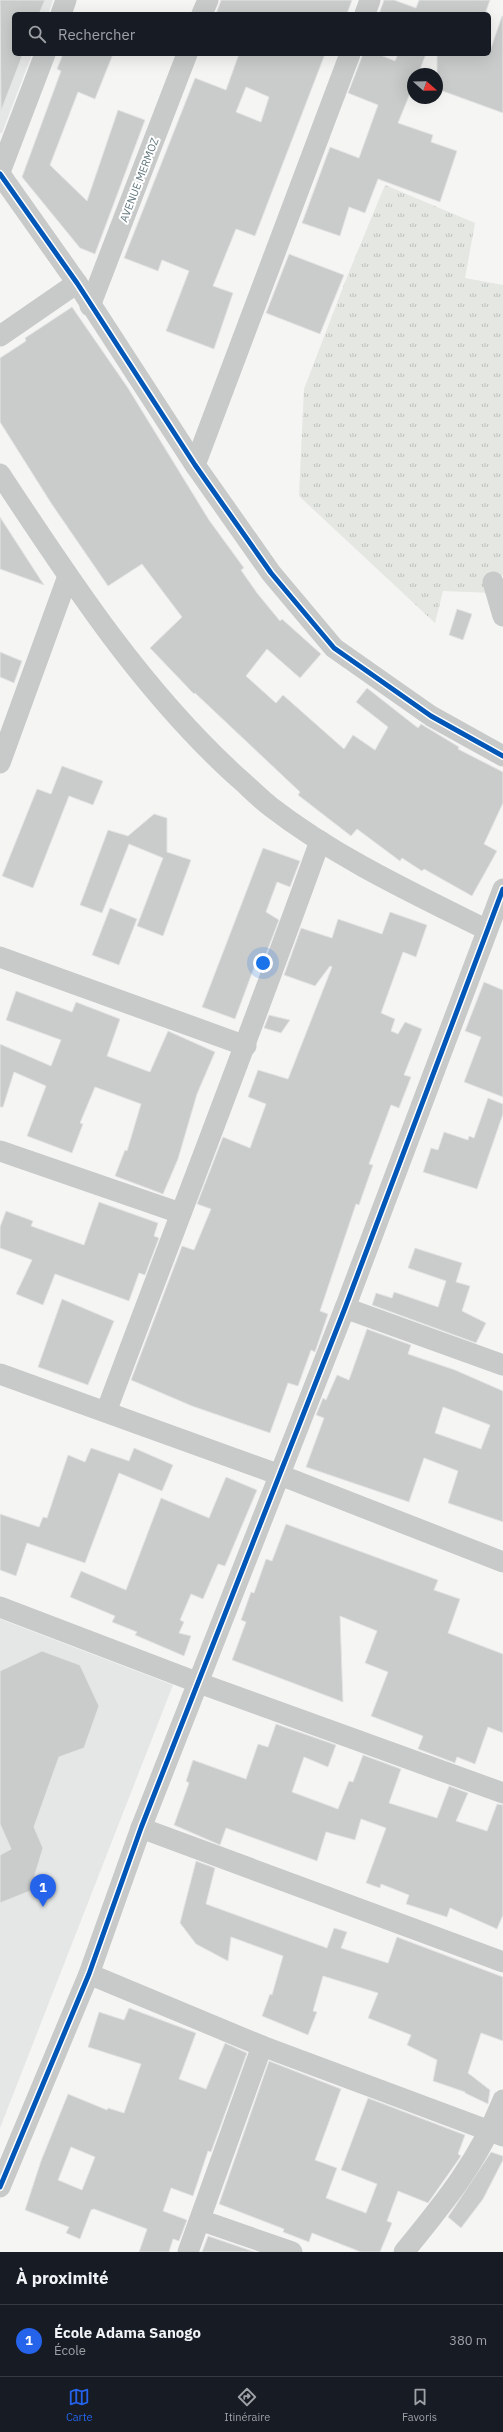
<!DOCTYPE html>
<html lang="fr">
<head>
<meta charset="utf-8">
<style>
  :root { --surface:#171b24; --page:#242831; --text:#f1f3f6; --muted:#9ea1a6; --line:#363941; --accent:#2563eb }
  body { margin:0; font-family:"IBM Plex Sans",sans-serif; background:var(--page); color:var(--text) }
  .compass { position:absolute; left:407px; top:68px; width:36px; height:36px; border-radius:50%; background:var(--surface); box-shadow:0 4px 16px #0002; rotate:110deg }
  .you { position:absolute; left:263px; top:963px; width:14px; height:14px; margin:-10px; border:3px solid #fff; border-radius:50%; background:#1a73e8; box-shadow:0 0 0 6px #1a73e833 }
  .badge { display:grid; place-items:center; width:26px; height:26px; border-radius:50%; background:var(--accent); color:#fff; font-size:13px; font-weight:700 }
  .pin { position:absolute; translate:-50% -33px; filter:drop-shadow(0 1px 2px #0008) }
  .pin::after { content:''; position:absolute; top:21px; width:14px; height:12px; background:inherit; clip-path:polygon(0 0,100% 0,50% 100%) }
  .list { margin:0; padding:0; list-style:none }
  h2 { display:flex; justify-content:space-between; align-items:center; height:52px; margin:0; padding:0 16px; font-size:17px }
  h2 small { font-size:13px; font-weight:400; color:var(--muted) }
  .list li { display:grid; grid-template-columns:26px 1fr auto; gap:12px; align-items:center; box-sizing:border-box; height:72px; padding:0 16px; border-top:1px solid var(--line) }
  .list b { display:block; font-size:15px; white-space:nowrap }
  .list p { margin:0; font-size:13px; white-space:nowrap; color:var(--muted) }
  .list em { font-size:13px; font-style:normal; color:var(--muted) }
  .icon { flex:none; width:22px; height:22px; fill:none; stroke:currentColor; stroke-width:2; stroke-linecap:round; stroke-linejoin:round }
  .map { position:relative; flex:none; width:503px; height:2252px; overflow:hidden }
  .search { position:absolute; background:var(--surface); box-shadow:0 4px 16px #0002; left:12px; right:12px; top:12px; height:44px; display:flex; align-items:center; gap:10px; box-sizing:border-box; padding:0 14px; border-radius:6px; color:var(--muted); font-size:15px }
  .sheet { height:124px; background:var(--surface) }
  nav { display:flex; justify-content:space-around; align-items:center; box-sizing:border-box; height:56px; border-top:1px solid var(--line); background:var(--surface); font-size:11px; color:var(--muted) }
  nav a { display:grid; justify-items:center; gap:2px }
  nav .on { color:var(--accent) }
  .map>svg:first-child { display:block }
</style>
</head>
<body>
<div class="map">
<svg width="503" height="2252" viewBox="0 0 503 2252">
  <defs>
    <pattern id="grass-tufts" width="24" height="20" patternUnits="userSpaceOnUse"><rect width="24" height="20" fill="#e4e7e2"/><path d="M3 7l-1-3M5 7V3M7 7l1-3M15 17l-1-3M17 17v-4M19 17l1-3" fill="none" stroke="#bcc0bc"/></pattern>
  </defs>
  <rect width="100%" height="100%" fill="#f5f5f4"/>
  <!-- built -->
  <g fill="#e5e7e6">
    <path d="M 0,0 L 53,0 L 48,14 L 14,14 L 14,54 L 32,54 L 2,133 L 0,133 Z"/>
    <path d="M 0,1619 L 173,1685 L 0,2128 Z"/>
  </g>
  <!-- grass -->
  <path fill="url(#grass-tufts)" d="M 385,185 L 475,223 L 465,278 L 503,285 L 503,574 L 494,593 L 443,591 L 435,623 L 299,496 L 304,389 L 347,277 Z"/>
  <!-- building -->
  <g fill="#cacccc" stroke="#e4e4e4" fill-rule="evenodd">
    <path d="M 0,0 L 45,0 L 39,14 L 14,14 L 14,54 L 23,54 L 1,111 Z"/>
    <path d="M 221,0 L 352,0 L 347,14 L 216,14 Z"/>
    <path d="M 384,0 L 394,0 L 416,8 L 419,0 L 490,0 L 485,14 L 379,14 Z"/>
    <path d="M 502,16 L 503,16 L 503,113 L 437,89 L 437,54 L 489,54 Z"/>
    <path d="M 63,54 L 113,54 L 95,99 L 78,92 L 50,165 L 87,201 L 118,110 L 145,120 L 95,254 L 80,248 L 22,177 L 61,71 L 57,69 Z"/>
    <path d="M 239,54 L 325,54 L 255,236 L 236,229 L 213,286 L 233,293 L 214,349 L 166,331 L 189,271 L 162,260 L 158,271 L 124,258 L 195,78 L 226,90 ZM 246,87 L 269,97 L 261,122 L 236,112 Z"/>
    <path d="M 363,54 L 378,54 L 395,61 L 398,54 L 426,54 L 418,74 L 413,74 L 413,86 L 398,123 L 433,135 L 431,142 L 457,151 L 440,202 L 378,179 L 365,213 L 349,207 L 340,236 L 302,223 L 330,147 L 359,158 L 378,105 L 348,93 Z"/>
    <path d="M 289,254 L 344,275 L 320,334 L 266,313 Z"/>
    <path d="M 72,307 L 128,388 L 209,520 L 244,568 L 241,570 L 257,593 L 280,621 L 282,619 L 321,654 L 300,678 L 267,649 L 246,676 L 276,703 L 283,695 L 344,749 L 353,735 L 375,750 L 388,727 L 356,702 L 367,688 L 418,728 L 421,724 L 459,747 L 458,749 L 503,772 L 503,803 L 484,844 L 497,851 L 472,896 L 424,869 L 422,871 L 402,858 L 400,861 L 357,829 L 351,836 L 298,795 L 300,792 L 195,693 L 194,694 L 150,648 L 182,617 L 142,564 L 108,586 L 51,503 L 0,422 L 0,358 L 26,341 L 25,338 Z"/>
    <path d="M 0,517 L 44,585 L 0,569 Z"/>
    <path d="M 457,609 L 472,614 L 463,640 L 449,635 Z"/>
    <path d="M 0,652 L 22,661 L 14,683 L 0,677 Z"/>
    <path d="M 62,766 L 103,781 L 93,805 L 69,796 L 33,888 L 2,876 L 37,789 L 51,794 Z"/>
    <path d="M 154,814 L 167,818 L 167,852 L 191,860 L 163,936 L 137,926 L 163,858 L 129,844 L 102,913 L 80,905 L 108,830 L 128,836 Z"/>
    <path d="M 263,848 L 300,861 L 290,887 L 277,882 L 266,912 L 279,920 L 261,967 L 255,965 L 235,1019 L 202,1007 Z"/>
    <path d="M 110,908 L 137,919 L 119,965 L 92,955 Z"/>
    <path d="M 390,912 L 427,925 L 416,957 L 403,952 L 381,1013 L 395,1019 L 391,1031 L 398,1034 L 405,1022 L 422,1029 L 404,1075 L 411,1077 L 399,1108 L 391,1105 L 369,1164 L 373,1165 L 359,1205 L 356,1204 L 320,1311 L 328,1314 L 315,1352 L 311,1350 L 298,1386 L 288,1383 L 270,1433 L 192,1406 L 131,1380 L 182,1246 L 194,1250 L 211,1209 L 197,1204 L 223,1137 L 250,1148 L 266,1104 L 248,1097 L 258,1070 L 288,1079 L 332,967 L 330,966 L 315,986 L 284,975 L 301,928 L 332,938 L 338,919 L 382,934 Z"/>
    <path d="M 484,982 L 503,990 L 503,1097 L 464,1082 L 481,1037 L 465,1031 Z"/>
    <path d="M 16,991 L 72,1012 L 76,1002 L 120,1019 L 107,1056 L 150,1072 L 168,1031 L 215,1052 L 197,1094 L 178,1159 L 163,1194 L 115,1176 L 125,1150 L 127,1151 L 141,1104 L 95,1087 L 80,1123 L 83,1124 L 72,1153 L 27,1136 L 46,1086 L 14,1072 L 3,1107 L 0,1107 L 0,1044 L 51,1066 L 61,1040 L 6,1020 Z"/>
    <path d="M 269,1015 L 290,1020 L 281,1033 L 264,1028 Z"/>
    <path d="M 488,1098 L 503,1104 L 503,1114 L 477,1189 L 423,1172 L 431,1148 L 438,1150 L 444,1132 L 468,1140 L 469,1136 L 474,1138 Z"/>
    <path d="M 99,1202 L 158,1223 L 154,1236 L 159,1238 L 145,1275 L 139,1273 L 129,1301 L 55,1274 L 43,1305 L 16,1294 L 32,1260 L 0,1248 L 0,1227 L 6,1211 L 33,1221 L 31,1226 L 84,1245 Z"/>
    <path d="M 415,1248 L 462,1263 L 456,1282 L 470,1286 L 462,1311 L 486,1323 L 476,1343 L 372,1305 L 376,1293 L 392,1298 L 394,1292 L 438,1307 L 446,1281 L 408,1268 Z"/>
    <path d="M 62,1299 L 114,1321 L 88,1385 L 38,1367 Z"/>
    <path d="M 367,1329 L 411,1345 L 408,1354 L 455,1370 L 503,1391 L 503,1522 L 448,1503 L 458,1471 L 424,1458 L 409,1502 L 306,1467 L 324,1418 L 316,1415 L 323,1398 L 326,1400 L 337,1375 L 349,1380 ZM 443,1407 L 490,1425 L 481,1449 L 435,1433 Z"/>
    <path d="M 91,1448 L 129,1461 L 134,1448 L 173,1465 L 162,1491 L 119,1473 L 85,1563 L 27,1543 L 16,1576 L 0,1570 L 0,1514 L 39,1527 L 43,1517 L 47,1518 L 68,1455 L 85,1462 Z"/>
    <path d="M 226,1477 L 257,1490 L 225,1566 L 218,1564 L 203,1599 L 191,1594 L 180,1620 L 184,1622 L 179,1633 L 191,1636 L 184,1656 L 135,1635 L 137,1632 L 112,1622 L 115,1616 L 70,1597 L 81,1571 L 126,1590 L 161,1498 L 209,1518 Z"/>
    <path d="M 286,1524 L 438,1580 L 434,1590 L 460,1599 L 448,1633 L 503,1654 L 503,1733 L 488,1727 L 475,1764 L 457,1757 L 455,1763 L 418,1749 L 423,1736 L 371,1716 L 388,1672 L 365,1663 L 377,1631 L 340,1616 L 343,1702 L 232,1660 L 246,1622 L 241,1620 L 251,1592 L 254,1593 L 266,1559 L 272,1561 Z"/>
    <path d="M 42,1651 L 80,1665 L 99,1706 L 84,1748 L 59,1757 L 34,1827 L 43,1848 L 30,1891 L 0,1903 L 0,1855 L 11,1849 L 0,1824 L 0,1671 Z"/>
    <path d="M 276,1724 L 336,1745 L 328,1767 L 304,1757 L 292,1792 L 338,1809 L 349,1781 L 353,1782 L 363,1755 L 401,1769 L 389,1803 L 437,1818 L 449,1786 L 468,1793 L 456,1821 L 487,1831 L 497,1804 L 503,1805 L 503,1915 L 497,1929 L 450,1908 L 447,1917 L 406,1904 L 409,1895 L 381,1884 L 380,1888 L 366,1883 L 386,1828 L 361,1819 L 355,1840 L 326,1832 L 317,1861 L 226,1828 L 220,1845 L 174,1825 L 189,1783 L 186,1781 L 193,1760 L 246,1779 L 258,1744 L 268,1747 Z"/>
    <path d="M 196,1861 L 215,1868 L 206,1904 L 327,1948 L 334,1928 L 347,1932 L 341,1948 L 388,1963 L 397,1937 L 503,1977 L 503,2041 L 481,2033 L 468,2073 L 490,2090 L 488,2104 L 465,2093 L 465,2092 L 433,2081 L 437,2060 L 407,2045 L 411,2035 L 368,2018 L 378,1993 L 323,1976 L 313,2011 L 317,2012 L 308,2035 L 262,2016 L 270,1994 L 272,1995 L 283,1956 L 231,1937 L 228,1961 L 196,1944 L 180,1923 Z"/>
    <path d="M 129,2008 L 196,2033 L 179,2079 L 206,2089 L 225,2043 L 247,2053 L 211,2152 L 208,2151 L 193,2196 L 171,2188 L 163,2211 L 187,2220 L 179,2241 L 173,2239 L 169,2252 L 139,2252 L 147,2229 L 94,2209 L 91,2210 L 80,2239 L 66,2233 L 69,2227 L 25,2210 L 41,2161 L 68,2094 L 107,2110 L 108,2108 L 124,2113 L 141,2064 L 88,2047 L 99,2012 L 124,2020 ZM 71,2147 L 95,2157 L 82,2190 L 58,2180 Z"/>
    <path d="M 269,2061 L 341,2089 L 315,2160 L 337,2168 L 326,2198 L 366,2213 L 377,2184 L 341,2170 L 368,2098 L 465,2135 L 458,2154 L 461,2156 L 428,2203 L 398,2191 L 387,2221 L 392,2223 L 380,2252 L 361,2252 L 312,2233 L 309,2242 L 283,2232 L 284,2229 L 219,2204 Z"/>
    <path d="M 491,2152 L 503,2156 L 503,2160 L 483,2199 L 461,2228 L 448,2217 Z"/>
    <path d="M 208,2236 L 255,2252 L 202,2252 Z"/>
  </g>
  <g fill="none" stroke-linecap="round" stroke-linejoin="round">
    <!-- minor -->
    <g stroke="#c8caca" stroke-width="21">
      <path d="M 61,14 L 66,0"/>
      <path d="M 202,14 L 208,0"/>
      <path d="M 365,14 L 370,0"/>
      <path d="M 0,172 L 45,54"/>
      <path d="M 0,174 L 77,283 L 195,465 L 271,573 L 334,648 L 431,716 L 503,756"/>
      <path d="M 90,306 L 187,54"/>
      <path d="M 0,336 L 77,283"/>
      <path d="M 195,465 L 350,54"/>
      <path d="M 0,474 C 70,580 140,688 235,775 C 247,785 258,797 271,807 C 337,858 413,893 487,930"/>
      <path d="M 493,582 L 503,616"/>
      <path d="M 0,763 L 68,576"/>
      <path d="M 0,957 L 246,1046"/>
      <path d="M 0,1151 L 180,1213"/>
      <path d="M 345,1308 L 503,1365"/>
      <path d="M 0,1374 L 280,1475 L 503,1562"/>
      <path d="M 106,1412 C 177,1222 251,1033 320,841"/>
      <path d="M 0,1607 L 199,1683 L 503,1793"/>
      <path d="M 141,1828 L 503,1962"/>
      <path d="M 89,1974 L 262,2046 L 503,2136"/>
      <path d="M 0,2187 L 89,1974 L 141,1828 L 345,1308 L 503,889"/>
      <path d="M 200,2220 L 292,2252"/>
      <path d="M 188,2252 L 262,2046"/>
      <path d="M 404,2252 C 445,2202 479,2160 503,2100"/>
    </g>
    <!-- cycleway casing -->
    <g stroke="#fff" stroke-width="8">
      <g id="cycleway">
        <path d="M 0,174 L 77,283 L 195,465 L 271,573 L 334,648 L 431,716 L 503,756"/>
        <path d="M 0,2187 L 89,1974 L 141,1828 L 345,1308 L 503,889"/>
      </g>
    </g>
    <!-- cycleway -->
    <use href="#cycleway" stroke="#0057b8" stroke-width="5"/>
  </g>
  <g text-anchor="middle" stroke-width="4" stroke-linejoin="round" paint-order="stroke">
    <!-- street labels -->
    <g font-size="11" fill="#62777d" stroke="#fff">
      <text transform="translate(139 180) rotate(-69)" y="4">AVENUE MERMOZ</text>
    </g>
  </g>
</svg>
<svg class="compass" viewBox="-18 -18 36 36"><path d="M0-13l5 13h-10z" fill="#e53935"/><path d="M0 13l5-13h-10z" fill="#9ea1a6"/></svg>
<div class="you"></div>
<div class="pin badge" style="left:43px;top:1907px">1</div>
<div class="search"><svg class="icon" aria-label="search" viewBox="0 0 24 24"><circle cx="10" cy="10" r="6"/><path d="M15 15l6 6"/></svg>Rechercher</div>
</div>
<section class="sheet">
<h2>À proximité<small></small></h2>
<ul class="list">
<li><span class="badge">1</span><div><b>École Adama Sanogo</b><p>École</p></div><em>380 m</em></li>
</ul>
</section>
<nav>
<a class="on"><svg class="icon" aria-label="map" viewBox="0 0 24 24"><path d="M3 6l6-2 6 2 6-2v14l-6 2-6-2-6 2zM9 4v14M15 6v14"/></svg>Carte</a>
<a><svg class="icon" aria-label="directions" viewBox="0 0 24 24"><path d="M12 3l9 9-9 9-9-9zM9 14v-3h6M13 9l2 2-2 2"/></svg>Itinéraire</a>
<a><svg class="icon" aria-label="saved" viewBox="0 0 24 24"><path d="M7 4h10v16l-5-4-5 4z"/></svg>Favoris</a>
</nav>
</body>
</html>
